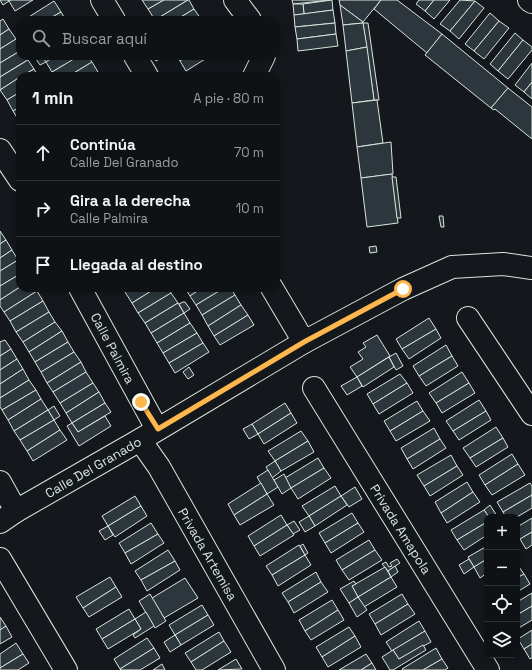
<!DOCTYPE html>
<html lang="es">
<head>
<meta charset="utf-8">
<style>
  :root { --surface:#0f1215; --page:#1d2022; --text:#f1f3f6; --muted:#9b9ea0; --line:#2f3234 }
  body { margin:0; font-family:"Space Grotesk",sans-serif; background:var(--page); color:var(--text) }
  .controls { position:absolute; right:12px; bottom:12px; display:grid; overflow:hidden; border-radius:8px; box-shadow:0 2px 6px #0003 }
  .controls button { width:36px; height:36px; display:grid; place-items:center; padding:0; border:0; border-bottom:1px solid var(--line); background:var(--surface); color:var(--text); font:20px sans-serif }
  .stop { position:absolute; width:12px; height:12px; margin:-9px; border:3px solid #ffb74d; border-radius:50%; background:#fff }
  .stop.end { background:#ffb74d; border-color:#fff; box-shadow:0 1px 4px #0008 }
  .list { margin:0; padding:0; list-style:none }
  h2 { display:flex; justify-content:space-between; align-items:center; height:52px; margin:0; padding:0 16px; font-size:17px }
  h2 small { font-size:13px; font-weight:400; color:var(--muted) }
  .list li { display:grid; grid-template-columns:26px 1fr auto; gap:12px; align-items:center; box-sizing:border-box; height:56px; padding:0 16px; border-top:1px solid var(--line) }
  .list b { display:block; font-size:15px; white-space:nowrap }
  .list p { margin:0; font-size:13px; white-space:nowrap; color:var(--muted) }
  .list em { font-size:13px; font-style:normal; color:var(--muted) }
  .icon { flex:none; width:22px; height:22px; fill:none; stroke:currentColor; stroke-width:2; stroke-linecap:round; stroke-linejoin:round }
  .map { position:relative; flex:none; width:532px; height:670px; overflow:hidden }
  .search { position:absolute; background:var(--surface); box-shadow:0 2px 6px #0003; left:16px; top:16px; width:264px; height:44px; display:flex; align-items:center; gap:10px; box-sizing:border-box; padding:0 14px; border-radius:12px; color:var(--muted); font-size:15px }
  .panel { position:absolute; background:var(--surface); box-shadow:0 2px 6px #0003; left:16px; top:72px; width:264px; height:220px; border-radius:12px }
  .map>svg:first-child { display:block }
</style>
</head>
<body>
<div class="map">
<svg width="532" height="670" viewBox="0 0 532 670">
  <rect width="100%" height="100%" fill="#14181c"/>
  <!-- building -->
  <g fill="#2c363c" stroke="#d8e6dc">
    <path d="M 0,0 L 8,0 L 9,1 L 3,5 Z"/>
    <path d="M 11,0 L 33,0 L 15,11 L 9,1 Z"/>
    <path d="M 142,0 L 164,0 L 148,9 Z"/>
    <path d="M 164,0 L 188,0 L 155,20 L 148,9 Z"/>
    <path d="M 188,0 L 189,0 L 194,9 L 176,20 L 155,20 Z"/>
    <path d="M 292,0 L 332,0 L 293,4 Z"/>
    <path d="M 332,0 L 333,10 L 304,14 L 303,4 Z"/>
    <path d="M 339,0 L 381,0 L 363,22 L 340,5 Z"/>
    <path d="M 381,0 L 397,0 L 442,34 L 427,53 L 374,9 Z"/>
    <path d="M 419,0 L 434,0 L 425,11 L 416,4 Z"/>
    <path d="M 434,0 L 450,0 L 434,19 L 425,11 Z"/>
    <path d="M 460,0 L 475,1 L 450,31 L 440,24 Z"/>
    <path d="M 54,1 L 61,12 L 47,20 L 24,20 Z"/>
    <path d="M 475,1 L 484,8 L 459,39 L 450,31 Z"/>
    <path d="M 293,4 L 303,4 L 304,14 L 294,15 Z"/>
    <path d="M 340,5 L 363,22 L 363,23 L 343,25 Z"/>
    <path d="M 194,9 L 201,19 L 176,20 Z"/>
    <path d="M 333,10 L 335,23 L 295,27 L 294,15 Z"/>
    <path d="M 61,12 L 66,20 L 47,20 Z"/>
    <path d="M 490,13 L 499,21 L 474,51 L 465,44 Z"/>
    <path d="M 3,19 L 9,29 L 0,35 L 0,21 Z"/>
    <path d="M 499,21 L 509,28 L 484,59 L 474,51 Z"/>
    <path d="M 335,23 L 336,34 L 297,39 L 295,27 Z"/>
    <path d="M 363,23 L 368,23 L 379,100 L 374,100 Z"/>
    <path d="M 363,23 L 367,47 L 346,51 L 343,25 Z"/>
    <path d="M 9,29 L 16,39 L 0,49 L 0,35 Z"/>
    <path d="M 515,33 L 523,40 L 498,71 L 490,64 Z"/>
    <path d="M 336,34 L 338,46 L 298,51 L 297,39 Z"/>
    <path d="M 442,34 L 508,88 L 491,108 L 425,55 Z"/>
    <path d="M 16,39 L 20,46 L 20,51 L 0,63 L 0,49 Z"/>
    <path d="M 523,40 L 532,47 L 532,50 L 508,79 L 498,71 Z"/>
    <path d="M 367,47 L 374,100 L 352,103 L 346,51 Z"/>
    <path d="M 20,51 L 20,56 L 34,56 L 0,77 L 0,63 Z"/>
    <path d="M 34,56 L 42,56 L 46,62 L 40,65 Z"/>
    <path d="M 42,56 L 55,56 L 46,62 Z"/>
    <path d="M 55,56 L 79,56 L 52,72 L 46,62 Z"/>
    <path d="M 79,56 L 88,56 L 92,62 L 69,76 L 55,76 L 52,72 Z"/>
    <path d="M 153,56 L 165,56 L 156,61 Z"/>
    <path d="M 177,56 L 188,56 L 180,61 Z"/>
    <path d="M 188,56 L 210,56 L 186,71 L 180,61 Z"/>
    <path d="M 28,60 L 34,69 L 22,76 L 20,76 L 20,77 L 0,90 L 0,77 Z"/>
    <path d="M 92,62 L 98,72 L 92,76 L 69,76 Z"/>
    <path d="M 532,63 L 532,82 L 524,92 L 515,85 Z"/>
    <path d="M 34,69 L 38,76 L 22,76 Z"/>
    <path d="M 20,77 L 20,92 L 7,100 L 0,90 Z"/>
    <path d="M 532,82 L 532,99 L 524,92 Z"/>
    <path d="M 508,88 L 532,107 L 532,139 L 495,109 L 494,110 L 491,108 Z"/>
    <path d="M 20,92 L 20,107 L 13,111 L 7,100 Z"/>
    <path d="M 377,100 L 383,143 L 357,147 L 352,103 Z"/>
    <path d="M 20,107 L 20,120 L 19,121 L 13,111 Z"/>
    <path d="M 391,142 L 393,174 L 361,178 L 357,147 Z"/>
    <path d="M 392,174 L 398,223 L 367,227 L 361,178 Z"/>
    <path d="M 392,177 L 396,177 L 401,218 L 397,218 Z"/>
    <path d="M 439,216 L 443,216 L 444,227 L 441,227 Z"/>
    <path d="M 0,231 L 6,240 L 0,244 Z"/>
    <path d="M 6,240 L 12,250 L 0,258 L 0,244 Z"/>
    <path d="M 376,246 L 377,252 L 370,253 L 369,247 Z"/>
    <path d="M 12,250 L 18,260 L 0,271 L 0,258 Z"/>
    <path d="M 18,260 L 20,264 L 20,274 L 0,286 L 0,271 Z"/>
    <path d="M 20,274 L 20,287 L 0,300 L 0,286 Z"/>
    <path d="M 20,287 L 35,288 L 37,291 L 4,312 L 0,306 L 0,300 Z"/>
    <path d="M 132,288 L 156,288 L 132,303 L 125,292 Z"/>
    <path d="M 156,288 L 169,288 L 171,293 L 138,313 L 132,303 Z"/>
    <path d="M 185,288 L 202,288 L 190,296 Z"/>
    <path d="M 202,288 L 224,288 L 196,305 L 190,296 Z"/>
    <path d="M 224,288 L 231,288 L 235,295 L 202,315 L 196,305 Z"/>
    <path d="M 37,291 L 43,301 L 10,321 L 4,312 Z"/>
    <path d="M 171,293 L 178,303 L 145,323 L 138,313 Z"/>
    <path d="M 235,295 L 241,305 L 208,326 L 202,315 Z"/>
    <path d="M 43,301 L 49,312 L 16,332 L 10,321 Z"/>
    <path d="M 183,302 L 185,302 L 190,309 L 184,313 L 179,304 Z"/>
    <path d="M 178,303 L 184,313 L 151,333 L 145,323 Z"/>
    <path d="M 241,305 L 248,315 L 214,336 L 208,326 Z"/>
    <path d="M 49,312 L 55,322 L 23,342 L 16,332 Z"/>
    <path d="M 184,313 L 190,323 L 157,343 L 151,333 Z"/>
    <path d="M 248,315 L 254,325 L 220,345 L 214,336 Z"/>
    <path d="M 429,318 L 436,329 L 402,349 L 396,339 Z"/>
    <path d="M 55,322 L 62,331 L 29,352 L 23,342 Z"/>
    <path d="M 190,323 L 197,333 L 163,353 L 157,343 Z"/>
    <path d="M 436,329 L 441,338 L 409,359 L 402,349 Z"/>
    <path d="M 62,331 L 68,342 L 35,362 L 29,352 Z"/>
    <path d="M 197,333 L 203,343 L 169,363 L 163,353 Z"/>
    <path d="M 377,335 L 390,356 L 357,377 L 350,367 L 363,359 L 358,352 L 366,347 L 363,343 Z"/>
    <path d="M 5,340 L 11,349 L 0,356 L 0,342 Z"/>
    <path d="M 68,342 L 74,352 L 41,372 L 35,362 Z"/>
    <path d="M 203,343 L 209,352 L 175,373 L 169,363 Z"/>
    <path d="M 446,345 L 452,356 L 419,376 L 413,366 Z"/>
    <path d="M 11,349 L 17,359 L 0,370 L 0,356 Z"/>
    <path d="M 74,352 L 81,362 L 47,383 L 41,372 Z"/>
    <path d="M 396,353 L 403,366 L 396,370 L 389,357 Z"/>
    <path d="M 452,356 L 458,366 L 426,386 L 419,376 Z"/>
    <path d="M 389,357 L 394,367 L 363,387 L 357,377 Z"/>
    <path d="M 17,359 L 23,369 L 0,384 L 0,370 Z"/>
    <path d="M 81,362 L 86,372 L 53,392 L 47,383 Z"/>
    <path d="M 189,367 L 194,375 L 188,379 L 183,372 Z"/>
    <path d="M 23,369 L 29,380 L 0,398 L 0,384 Z"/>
    <path d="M 86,372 L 93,383 L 60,403 L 53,392 Z"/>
    <path d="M 462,372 L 469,383 L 436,403 L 429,393 Z"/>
    <path d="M 400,374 L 407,383 L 373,404 L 367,394 Z"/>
    <path d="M 357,377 L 362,386 L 347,395 L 341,386 Z"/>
    <path d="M 29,380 L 36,390 L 2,410 L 0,407 L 0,398 Z"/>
    <path d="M 93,383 L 99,392 L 66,413 L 60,403 Z"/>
    <path d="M 407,383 L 413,393 L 379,414 L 373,404 Z"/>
    <path d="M 469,383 L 475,393 L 442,413 L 436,403 Z"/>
    <path d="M 36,390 L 41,399 L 8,420 L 2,410 Z"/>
    <path d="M 99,392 L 105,403 L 72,423 L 66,413 Z"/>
    <path d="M 41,399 L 48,410 L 14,431 L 8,420 Z"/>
    <path d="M 479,400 L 486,411 L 453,431 L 446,421 Z"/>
    <path d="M 417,401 L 423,411 L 390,431 L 384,421 Z"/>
    <path d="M 105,403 L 111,412 L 78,432 L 72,423 Z"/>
    <path d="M 285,403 L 291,413 L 258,434 L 252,424 Z"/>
    <path d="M 54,406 L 60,416 L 54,420 L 48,410 Z"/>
    <path d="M 48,410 L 54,420 L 20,440 L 14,431 Z"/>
    <path d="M 423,411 L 430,421 L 396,441 L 390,431 Z"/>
    <path d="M 486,411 L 491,420 L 459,440 L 453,431 Z"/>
    <path d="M 291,413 L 297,423 L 264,444 L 258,434 Z"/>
    <path d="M 105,416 L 111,426 L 79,446 L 67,426 L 72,423 L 78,432 Z"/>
    <path d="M 54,420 L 60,430 L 27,451 L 20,440 Z"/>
    <path d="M 252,424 L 258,434 L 249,439 L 243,429 Z"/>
    <path d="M 496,427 L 503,438 L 470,458 L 463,448 Z"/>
    <path d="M 434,428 L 440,439 L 407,459 L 401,448 Z"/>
    <path d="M 60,430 L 67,440 L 33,461 L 27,451 Z"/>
    <path d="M 301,431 L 308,441 L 275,461 L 268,451 Z"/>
    <path d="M 503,438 L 508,447 L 476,467 L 470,458 Z"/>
    <path d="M 440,439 L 446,448 L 413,469 L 407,459 Z"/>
    <path d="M 308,441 L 314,452 L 281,471 L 275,461 Z"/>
    <path d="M 512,454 L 518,464 L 485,485 L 479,475 Z"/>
    <path d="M 451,455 L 457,466 L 424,486 L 417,475 Z"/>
    <path d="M 318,458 L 324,468 L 291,488 L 285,478 Z"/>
    <path d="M 275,461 L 281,471 L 272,478 L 266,467 Z"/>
    <path d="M 518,464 L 525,475 L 492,495 L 485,485 Z"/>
    <path d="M 457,466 L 463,475 L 430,496 L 424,486 Z"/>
    <path d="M 324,468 L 331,478 L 298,499 L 291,488 Z"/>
    <path d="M 268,470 L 278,487 L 267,494 L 257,477 Z"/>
    <path d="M 284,474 L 291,488 L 282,494 L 274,480 Z"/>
    <path d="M 467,482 L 473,492 L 441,513 L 435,502 Z"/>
    <path d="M 261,483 L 267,494 L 234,515 L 228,504 Z"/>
    <path d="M 530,483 L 532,486 L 532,495 L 503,512 L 497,502 Z"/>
    <path d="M 335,486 L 341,496 L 309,516 L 302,506 Z"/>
    <path d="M 355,487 L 362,499 L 349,507 L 341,496 Z"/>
    <path d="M 473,492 L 480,502 L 447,523 L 441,513 Z"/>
    <path d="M 267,494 L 274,505 L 240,525 L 234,515 Z"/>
    <path d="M 532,495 L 532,508 L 517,517 L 506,517 L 503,512 Z"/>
    <path d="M 135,496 L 141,506 L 108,526 L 102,516 Z"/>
    <path d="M 341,496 L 347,505 L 315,526 L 309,516 Z"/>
    <path d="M 490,505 L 497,516 L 495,517 L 489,517 L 484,510 Z"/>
    <path d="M 141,506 L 147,516 L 115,537 L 108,526 Z"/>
    <path d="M 484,510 L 489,517 L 487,517 L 487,522 L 457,540 L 451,530 Z"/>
    <path d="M 352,513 L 358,523 L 325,543 L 319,533 Z"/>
    <path d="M 281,515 L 287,525 L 254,546 L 248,536 Z"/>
    <path d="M 309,516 L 315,526 L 305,532 L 299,522 Z"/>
    <path d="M 532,518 L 532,532 L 520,539 L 517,535 L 517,527 Z"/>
    <path d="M 294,521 L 300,530 L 293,534 L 287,525 Z"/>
    <path d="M 487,522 L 487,535 L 464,550 L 457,540 Z"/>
    <path d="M 151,523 L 158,534 L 125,553 L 119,543 Z"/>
    <path d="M 358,523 L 364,532 L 331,553 L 325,543 Z"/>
    <path d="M 287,525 L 294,535 L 260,556 L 254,546 Z"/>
    <path d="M 108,526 L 113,535 L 105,540 L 99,531 Z"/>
    <path d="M 532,532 L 532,545 L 526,549 L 520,539 Z"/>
    <path d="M 158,534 L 164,543 L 131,564 L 125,553 Z"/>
    <path d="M 369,540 L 375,550 L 342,570 L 336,560 Z"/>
    <path d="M 303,544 L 308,553 L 305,555 L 300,546 Z"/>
    <path d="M 299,545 L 305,555 L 272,575 L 266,566 Z"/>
    <path d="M 487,546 L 487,559 L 474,567 L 468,557 Z"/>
    <path d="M 168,550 L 175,561 L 141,580 L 135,571 Z"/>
    <path d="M 375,550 L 382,560 L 349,580 L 342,570 Z"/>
    <path d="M 305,555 L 311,565 L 278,586 L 272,575 Z"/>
    <path d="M 397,559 L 400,563 L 388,571 L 382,564 L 386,562 L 389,567 L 392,566 L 390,563 Z"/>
    <path d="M 469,559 L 474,567 L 464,574 L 459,565 Z"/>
    <path d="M 487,559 L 487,573 L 480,578 L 474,567 Z"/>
    <path d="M 175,561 L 180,570 L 147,591 L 141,580 Z"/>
    <path d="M 517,564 L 524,574 L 517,578 Z"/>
    <path d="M 395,566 L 398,572 L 391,577 L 388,571 Z"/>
    <path d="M 385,567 L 391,577 L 358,597 L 352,586 Z"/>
    <path d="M 316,572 L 321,582 L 288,602 L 282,593 Z"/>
    <path d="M 524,574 L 530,584 L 517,592 L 517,578 Z"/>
    <path d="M 110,577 L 116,587 L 83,608 L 76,597 Z"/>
    <path d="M 391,577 L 397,587 L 364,607 L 358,597 Z"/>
    <path d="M 185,578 L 198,598 L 164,618 L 152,598 Z"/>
    <path d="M 354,581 L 356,584 L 352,586 L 358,597 L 349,603 L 340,589 Z"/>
    <path d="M 321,582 L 328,592 L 294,613 L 288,602 Z"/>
    <path d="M 116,587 L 122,597 L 89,617 L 83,608 Z"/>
    <path d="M 532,593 L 532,606 L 517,615 L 517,602 Z"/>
    <path d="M 150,594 L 166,621 L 155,628 L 139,601 Z"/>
    <path d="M 402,594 L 408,604 L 375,624 L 369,614 Z"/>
    <path d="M 358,597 L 367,610 L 357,617 L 349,603 Z"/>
    <path d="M 332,600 L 338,610 L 305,631 L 299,620 Z"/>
    <path d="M 408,604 L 415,614 L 381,635 L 375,624 Z"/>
    <path d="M 202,605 L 208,615 L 175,635 L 169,625 Z"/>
    <path d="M 532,606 L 532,620 L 517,629 L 517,615 Z"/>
    <path d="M 129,609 L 135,619 L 102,639 L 96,629 Z"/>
    <path d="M 338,610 L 344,620 L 311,640 L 305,631 Z"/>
    <path d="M 146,612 L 154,626 L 135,638 L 133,635 L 141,629 L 135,619 Z"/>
    <path d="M 208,615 L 214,625 L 181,645 L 175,635 Z"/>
    <path d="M 0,617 L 6,626 L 0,630 Z"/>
    <path d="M 135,619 L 141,629 L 108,649 L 102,639 Z"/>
    <path d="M 419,621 L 425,631 L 392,651 L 386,642 Z"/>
    <path d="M 6,626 L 12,637 L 0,644 L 0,630 Z"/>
    <path d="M 349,627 L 355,636 L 322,657 L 316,647 Z"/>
    <path d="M 532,630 L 532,644 L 524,649 L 518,639 Z"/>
    <path d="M 425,631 L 431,642 L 399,659 L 393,650 Z"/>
    <path d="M 219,632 L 224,641 L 191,662 L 185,653 Z"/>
    <path d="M 175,635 L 181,645 L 170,652 L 164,642 Z"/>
    <path d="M 355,636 L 361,647 L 328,667 L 322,657 Z"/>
    <path d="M 147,638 L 154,648 L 120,669 L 114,659 Z"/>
    <path d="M 224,641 L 231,652 L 202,670 L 196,670 L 191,662 Z"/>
    <path d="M 16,643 L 23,654 L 0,668 L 0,654 Z"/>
    <path d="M 532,644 L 532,658 L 530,659 L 524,649 Z"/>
    <path d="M 423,645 L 426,650 L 393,670 L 390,670 L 382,657 L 393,650 L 399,659 Z"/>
    <path d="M 154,648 L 160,658 L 140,670 L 121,670 L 120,669 Z"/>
    <path d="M 436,648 L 442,659 L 423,670 L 403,670 L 402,669 Z"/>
    <path d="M 23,654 L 29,663 L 18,670 L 0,670 L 0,668 Z"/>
    <path d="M 366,654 L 372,663 L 361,670 L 339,670 Z"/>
    <path d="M 236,659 L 242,669 L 218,670 Z"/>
    <path d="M 442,659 L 448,668 L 445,670 L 423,670 Z"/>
    <path d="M 372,663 L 376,670 L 361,670 Z"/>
    <path d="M 162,664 L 165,670 L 153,670 Z"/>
  </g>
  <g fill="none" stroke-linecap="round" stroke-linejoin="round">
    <!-- street casing -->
    <g stroke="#d8e6dc" stroke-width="24">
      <g id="street">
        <path d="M 102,0 L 114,20"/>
        <path d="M 235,0 L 250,20"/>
        <path d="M 529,0 L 532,2"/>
        <path d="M 135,56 L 147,76"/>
        <path d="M 254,76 L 264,56"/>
        <path d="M 0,150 L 20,180"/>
        <path d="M 80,288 L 157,429"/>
        <path d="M 272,288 L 304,342"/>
        <path d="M 468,318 L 532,414"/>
        <path d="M 314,388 L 488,670"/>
        <path d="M 140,440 L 159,467 L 274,670"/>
        <path d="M 0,482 L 16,511"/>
        <path d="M 0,559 L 66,670"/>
      </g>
    </g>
    <!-- secondary casing -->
    <g stroke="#d8e6dc" stroke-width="24">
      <path id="secondary" d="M 0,522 L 16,511 L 140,440 L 304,342 L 403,289 L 452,267 L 503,264 L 532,268"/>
    </g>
    <!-- street -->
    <use href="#street" stroke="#14181c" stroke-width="22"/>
    <!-- secondary -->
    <use href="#secondary" stroke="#14181c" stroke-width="22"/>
  </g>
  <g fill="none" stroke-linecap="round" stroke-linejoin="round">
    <!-- route -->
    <path stroke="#ffb74d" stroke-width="5" d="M 141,402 L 158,429 L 304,342 L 403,289"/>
  </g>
  <g text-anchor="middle" stroke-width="3" stroke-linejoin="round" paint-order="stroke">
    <!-- street labels -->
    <g font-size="13" fill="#d8e6dc" stroke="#14181c">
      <text transform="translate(113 348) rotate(62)" y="5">Calle Palmira</text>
      <text transform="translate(93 467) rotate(-30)" y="5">Calle Del Granado</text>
      <text transform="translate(401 529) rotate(58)" y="5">Privada Amapola</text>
      <text transform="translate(208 554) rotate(60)" y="5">Privada Artemisa</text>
    </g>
  </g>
</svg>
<div class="controls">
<button>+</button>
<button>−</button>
<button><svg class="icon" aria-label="locate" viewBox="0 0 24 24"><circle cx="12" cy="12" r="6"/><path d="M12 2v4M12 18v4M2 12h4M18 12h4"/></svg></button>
<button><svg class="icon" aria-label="layers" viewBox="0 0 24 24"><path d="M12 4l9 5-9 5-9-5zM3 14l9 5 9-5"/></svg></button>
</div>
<div class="stop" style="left:403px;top:289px"></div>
<div class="stop end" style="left:141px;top:402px"></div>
<div class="search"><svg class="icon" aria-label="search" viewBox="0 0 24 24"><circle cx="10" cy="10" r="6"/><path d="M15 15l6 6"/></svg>Buscar aquí</div>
<section class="panel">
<h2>1 min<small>A pie · 80 m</small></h2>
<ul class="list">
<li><svg class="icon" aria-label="ahead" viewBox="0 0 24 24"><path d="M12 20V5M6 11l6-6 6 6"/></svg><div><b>Continúa</b><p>Calle Del Granado</p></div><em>70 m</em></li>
<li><svg class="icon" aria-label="right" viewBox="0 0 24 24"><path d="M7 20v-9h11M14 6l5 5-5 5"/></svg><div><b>Gira a la derecha</b><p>Calle Palmira</p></div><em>10 m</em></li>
<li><svg class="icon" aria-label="arrive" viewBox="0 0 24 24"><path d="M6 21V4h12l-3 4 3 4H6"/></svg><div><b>Llegada al destino</b></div></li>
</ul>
</section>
</div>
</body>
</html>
